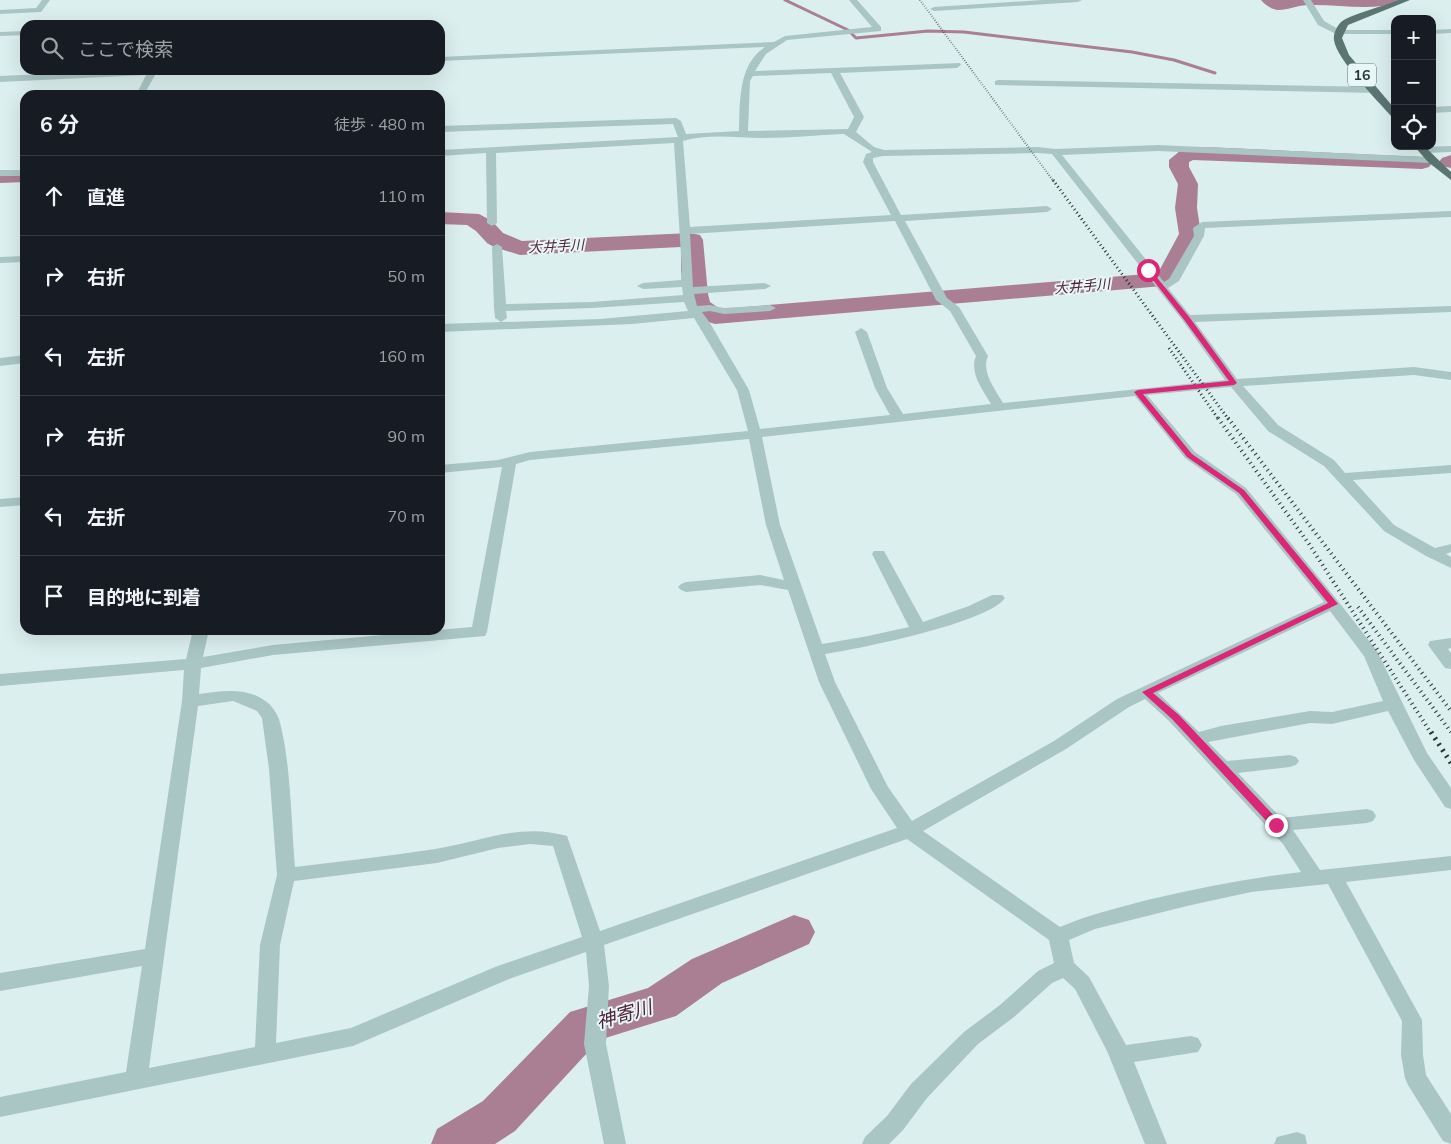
<!DOCTYPE html>
<html lang="ja">
<head>
<meta charset="utf-8">
<style>
  :root { --surface:#171b24; --page:#20242c; --text:#f1f3f6; --muted:#9ea1a6; --line:#363941 }
  body { margin:0; font-family:Mulish,"Noto Sans JP",sans-serif; background:var(--page); color:var(--text) }
  .controls { position:absolute; right:15px; top:15px; display:grid; overflow:hidden; border-radius:10px; box-shadow:0 5px 20px #0002 }
  .controls button { width:45px; height:45px; display:grid; place-items:center; padding:0; border:0; border-bottom:1px solid var(--line); background:var(--surface); color:var(--text); font:25px sans-serif }
  .stop { position:absolute; width:15px; height:15px; margin:-11px; border:4px solid #db2777; border-radius:50%; background:#fff }
  .stop.end { background:#db2777; border-color:#fff; box-shadow:0 1px 5px #0008 }
  .list { margin:0; padding:0; list-style:none }
  h2 { display:flex; justify-content:space-between; align-items:center; height:65px; margin:0; padding:0 20px; font-size:21px }
  h2 small { font-size:16px; font-weight:400; color:var(--muted) }
  .list li { display:grid; grid-template-columns:32px 1fr auto; gap:15px; align-items:center; box-sizing:border-box; height:80px; padding:0 20px; border-top:1px solid var(--line) }
  .list b { display:block; font-size:19px; white-space:nowrap }
  .list em { font-size:16px; font-style:normal; color:var(--muted) }
  .icon { flex:none; width:28px; height:28px; fill:none; stroke:currentColor; stroke-width:2; stroke-linecap:round; stroke-linejoin:round }
  .map { position:relative; flex:none; width:1451px; height:1144px; overflow:hidden }
  .search { position:absolute; background:var(--surface); box-shadow:0 5px 20px #0002; left:20px; top:20px; width:425px; height:55px; display:flex; align-items:center; gap:12px; box-sizing:border-box; padding:0 18px; border-radius:15px; color:var(--muted); font-size:19px }
  .panel { position:absolute; background:var(--surface); box-shadow:0 5px 20px #0002; left:20px; top:90px; width:425px; height:545px; border-radius:15px }
  .map>svg:first-child { display:block }
</style>
</head>
<body>
<div class="map">
<svg width="1451" height="1144" viewBox="0 0 1451 1144">
  <rect width="100%" height="100%" fill="#dcefef"/>
  <g fill="none" stroke-linecap="round" stroke-linejoin="round">
    <!-- stream -->
    <path stroke="#aa7e93" stroke-width="3" d="M 785,0 L 848,30 L 856,38 L 928,31 L 964,32 L 1132,52 L 1174,60 L 1215,73"/>
    <!-- river -->
    <g fill="#aa7e93" fill-rule="evenodd">
      <path d="M 1261,0 L 1401,0 L 1399,3 C 1368,11 1339,4 1308,5 C 1299,5 1288,10 1278,10 C 1271,9 1265,5 1261,0 Z"/>
      <path d="M 1205,147 L 1422,157 L 1429,159 L 1432,163 L 1429,167 L 1422,169 L 1193,160 L 1189,162 L 1189,167 L 1198,184 L 1197,208 L 1201,234 L 1176,280 L 1171,284 L 1163,286 L 715,324 C 679,315 681,277 681,247 L 520,255 L 494,247 L 487,243 L 476,231 L 467,225 L 440,224 L 440,212 L 479,214 L 492,221 L 503,233 L 522,241 L 690,233 L 700,235 L 703,240 L 708,294 L 710,302 L 720,309 L 1146,274 L 1159,271 L 1179,234 L 1175,208 L 1178,184 L 1169,167 L 1169,160 L 1181,150 Z"/>
      <path d="M 1451,155 L 1451,168 L 1442,166 L 1439,162 L 1442,158 Z"/>
      <path d="M 25,170 L 25,182 L 0,183 L 0,171 Z"/>
      <path d="M 794,915 L 809,920 L 815,932 L 809,944 L 722,983 L 676,1016 L 599,1040 L 515,1131 L 495,1144 L 431,1144 L 437,1129 L 483,1101 L 570,1012 L 648,988 L 692,959 Z"/>
    </g>
    <!-- street -->
    <g fill="#a9c6c5" fill-rule="evenodd">
      <path d="M 42,0 L 50,0 L 41,12 L 0,14 L 0,10 L 36,8 Z"/>
      <path d="M 849,0 L 857,0 L 881,27 L 881,31 L 787,40 L 766,54 L 755,71 L 960,63 L 961,65 L 957,68 L 840,73 L 864,117 L 856,132 L 874,147 L 884,150 L 1038,147 L 1055,149 L 1158,145 L 1431,157 L 1436,160 L 1431,163 L 1158,151 L 1062,155 L 1164,282 L 1169,279 L 1194,236 L 1193,228 L 1202,222 L 1451,211 L 1451,217 L 1205,228 L 1204,236 L 1179,281 L 1168,288 L 1190,315 L 1451,306 L 1451,312 L 1195,322 L 1237,379 L 1414,367 L 1451,372 L 1451,380 L 1414,375 L 1243,386 L 1278,425 L 1334,460 L 1345,473 L 1451,465 L 1451,473 L 1353,480 L 1394,525 L 1435,548 L 1451,544 L 1451,552 L 1446,554 L 1451,557 L 1451,568 L 1426,556 L 1384,531 L 1324,466 L 1268,431 L 1231,387 L 1147,395 L 1195,452 L 1246,488 L 1338,601 L 1377,651 L 1427,753 L 1451,788 L 1451,809 L 1445,807 L 1414,760 L 1388,711 L 1332,724 L 1310,723 L 1208,742 L 1227,761 L 1290,755 L 1296,757 L 1299,761 L 1296,765 L 1290,767 L 1238,773 L 1281,818 L 1367,809 L 1373,811 L 1376,816 L 1373,821 L 1367,823 L 1293,830 L 1320,870 L 1451,856 L 1451,870 L 1346,882 L 1422,1020 L 1423,1055 L 1426,1075 L 1451,1114 L 1451,1144 L 1443,1141 L 1408,1085 L 1405,1078 L 1401,1055 L 1402,1021 L 1328,884 L 1251,892 L 1187,906 L 1095,929 L 1069,940 L 1074,963 L 1089,977 L 1126,1045 L 1191,1036 L 1198,1038 L 1202,1045 L 1198,1052 L 1134,1062 L 1167,1144 L 1145,1144 L 1107,1051 L 1075,989 L 1063,978 L 1052,983 L 1014,1017 L 978,1044 L 927,1098 L 903,1130 L 889,1144 L 862,1144 L 865,1137 L 887,1116 L 911,1084 L 964,1032 L 1000,1005 L 1038,971 L 1054,963 L 1049,940 L 907,839 L 604,945 L 609,986 L 606,1044 L 626,1144 L 604,1144 L 584,1044 L 589,986 L 586,952 L 509,979 L 353,1046 L 0,1117 L 0,1097 L 126,1072 L 142,966 L 0,991 L 0,973 L 145,949 L 182,701 L 184,670 L 0,686 L 0,674 L 186,659 L 193,630 L 209,630 L 203,657 L 273,645 L 472,627 L 502,467 L 440,473 L 440,465 L 498,460 L 530,452 L 748,431 L 737,390 L 694,318 L 632,324 L 440,332 L 440,324 L 600,319 L 688,311 L 684,302 L 592,308 L 506,311 L 507,318 L 501,322 L 495,318 L 494,308 L 492,247 L 497,244 L 502,247 L 506,304 L 592,302 L 683,295 L 682,287 L 643,289 L 637,286 L 643,283 L 681,280 L 682,271 L 674,143 L 496,153 L 497,223 L 492,226 L 487,223 L 486,153 L 440,156 L 440,150 L 678,137 L 673,124 L 440,132 L 440,126 L 676,118 L 681,121 L 686,134 L 739,131 C 740,102 738,64 765,47 L 440,61 L 440,57 L 774,42 L 785,36 L 872,27 ZM 831,73 L 854,117 L 848,129 L 748,131 L 750,81 L 753,76 ZM 844,134 L 872,152 L 866,154 L 863,162 L 891,215 L 690,227 L 683,141 C 709,133 736,138 763,138 C 790,138 817,135 844,134 ZM 1038,153 L 1052,154 L 1183,321 L 1225,380 L 1003,403 C 995,389 981,372 988,356 L 959,307 L 947,298 L 905,221 L 1047,212 L 1052,209 L 1047,206 L 901,215 L 873,162 L 873,158 L 883,156 ZM 895,221 L 936,300 L 950,311 L 976,356 C 969,373 983,390 991,404 L 903,414 L 887,388 L 867,332 L 861,328 L 855,332 L 875,388 L 890,415 L 760,429 L 749,390 L 710,323 L 702,312 L 710,311 L 724,314 L 770,311 L 776,308 L 770,305 L 724,308 L 710,305 L 697,306 L 694,294 L 765,289 L 771,286 L 765,283 L 693,287 L 690,234 ZM 1135,396 L 1185,458 L 1236,494 L 1324,602 L 1117,699 L 1054,741 L 912,821 L 888,787 L 835,682 L 825,654 C 858,649 988,623 1005,598 L 1002,595 L 992,595 L 969,606 L 923,622 L 884,551 L 874,551 L 872,554 L 909,627 L 868,636 L 822,644 L 780,525 L 762,437 ZM 749,439 L 766,525 L 784,580 L 760,575 L 686,582 L 681,584 L 678,587 L 681,590 L 686,592 L 760,585 L 788,590 L 819,682 L 871,789 L 897,828 L 600,931 L 567,836 C 521,822 480,842 435,849 C 389,856 342,861 295,867 C 291,821 291,762 279,719 C 277,714 272,706 268,703 C 248,686 222,691 199,694 L 201,668 L 273,655 L 485,636 L 487,632 L 516,464 L 530,460 ZM 1330,611 L 1364,656 L 1383,701 L 1332,712 L 1310,711 L 1221,726 L 1199,732 L 1158,693 ZM 1145,699 L 1169,721 L 1283,844 L 1301,872 C 1249,878 1198,888 1147,900 C 1117,908 1088,915 1060,927 L 923,831 L 1066,749 L 1129,707 ZM 233,701 L 257,711 L 262,718 L 269,769 L 277,875 L 260,945 L 255,1047 L 149,1068 L 198,706 ZM 530,844 L 553,846 L 582,937 L 495,967 L 351,1028 L 276,1043 L 280,945 L 294,881 L 437,863 L 498,848 Z"/>
      <path d="M 1042,0 L 1082,0 L 1078,2 L 934,11 L 930,9 L 934,7 Z"/>
      <path d="M 1303,0 L 1311,0 L 1324,21 L 1340,30 L 1395,30 L 1395,34 L 1336,34 L 1318,25 Z"/>
      <path d="M 1451,29 L 1451,33 L 1432,34 L 1432,30 Z"/>
      <path d="M 25,31 L 25,35 L 0,36 L 0,32 Z"/>
      <path d="M 143,70 L 203,70 L 199,73 L 155,75 L 144,95 L 136,95 L 146,75 L 0,82 L 0,76 Z"/>
      <path d="M 998,80 L 1375,87 L 1379,90 L 1375,93 L 995,85 L 995,81 Z"/>
      <path d="M 1451,106 L 1451,112 L 1432,113 L 1432,107 Z"/>
      <path d="M 1451,146 L 1451,152 L 1423,153 L 1418,150 L 1423,147 Z"/>
      <rect x="0" y="170" width="25" height="6"/>
      <path d="M 25,256 L 25,262 L 0,263 L 0,257 Z"/>
      <path d="M 25,355 L 25,363 L 0,366 L 0,358 Z"/>
      <path d="M 25,497 L 25,505 L 0,507 L 0,499 Z"/>
      <path d="M 1451,638 L 1451,648 L 1448,649 L 1451,653 L 1451,669 L 1445,668 L 1428,645 L 1430,641 Z"/>
      <path d="M 1297,1132 L 1305,1135 L 1307,1144 L 1274,1144 L 1277,1137 Z"/>
    </g>
    <!-- primary -->
    <g fill="#5b7570" fill-rule="evenodd">
      <path d="M 1399,0 L 1410,0 L 1348,25 L 1342,38 L 1349,55 L 1395,109 L 1395,118 L 1392,117 C 1378,101 1336,59 1334,40 C 1333,34 1337,26 1341,22 C 1349,15 1387,5 1399,0 Z"/>
      <path d="M 1414,146 L 1424,146 L 1451,172 L 1451,180 L 1428,162 Z"/>
    </g>
    <!-- rail-far3 -->
    <path stroke="#283432" stroke-width="2" stroke-dasharray="0.5 2" stroke-linecap="butt" d="M 920,0 L 1054,182"/>
    <!-- rail-far2 -->
    <g stroke="#283432" stroke-width="3" stroke-dasharray="1 3" stroke-linecap="butt">
      <path d="M 1053,180 L 1229,420"/>
      <path d="M 1169,348 L 1219,420"/>
    </g>
    <!-- rail-far1 -->
    <g stroke="#283432" stroke-width="4" stroke-dasharray="1 4" stroke-linecap="butt">
      <path d="M 1218,418 L 1309,544 L 1431,733"/>
      <path d="M 1228,418 L 1451,711"/>
      <path d="M 1358,607 L 1451,732"/>
    </g>
    <!-- rail -->
    <path stroke="#283432" stroke-width="5" stroke-dasharray="2 5" stroke-linecap="butt" d="M 1431,732 L 1451,763"/>
  </g>
  <!-- route -->
  <path fill="#db2777" d="M 1146,269 L 1150,269 L 1190,318 L 1237,383 L 1234,385 L 1143,394 L 1192,454 L 1244,490 L 1338,604 L 1153,693 L 1179,715 L 1280,822 L 1281,825 L 1276,828 L 1272,827 L 1172,719 L 1142,692 L 1328,603 L 1239,493 L 1187,457 L 1134,392 L 1138,390 L 1229,381 L 1185,321 L 1146,271 Z"/>
  <g text-anchor="middle" stroke-width="4" stroke-linejoin="round" paint-order="stroke">
    <!-- shield labels -->
    <rect fill="#e8f7f8" stroke="#626e6d" stroke-width="1" x="1348" y="63.5" width="28" height="23" rx="4"/>
    <g font-size="14" font-weight="bold" fill="#283432">
      <text x="1362" y="80">16</text>
    </g>
    <!-- far-water labels -->
    <g font-size="14" font-style="italic" fill="#522238" stroke="#e8f7f8">
      <text transform="translate(556 246) rotate(-3)" y="5">大井手川</text>
      <text transform="translate(1082 286) rotate(-5)" y="5">大井手川</text>
    </g>
    <!-- near-water labels -->
    <g font-size="19" font-style="italic" fill="#522238" stroke="#e8f7f8">
      <text transform="translate(624 1014) rotate(-16)" y="7">神寄川</text>
    </g>
  </g>
</svg>
<div class="controls">
<button>+</button>
<button>−</button>
<button><svg class="icon" aria-label="locate" viewBox="0 0 24 24"><circle cx="12" cy="12" r="6"/><path d="M12 2v4M12 18v4M2 12h4M18 12h4"/></svg></button>
</div>
<div class="stop" style="left:1148px;top:270px"></div>
<div class="stop end" style="left:1276px;top:825px"></div>
<div class="search"><svg class="icon" aria-label="search" viewBox="0 0 24 24"><circle cx="10" cy="10" r="6"/><path d="M15 15l6 6"/></svg>ここで検索</div>
<section class="panel">
<h2>6 分<small>徒歩 · 480 m</small></h2>
<ul class="list">
<li><svg class="icon" aria-label="ahead" viewBox="0 0 24 24"><path d="M12 20V5M6 11l6-6 6 6"/></svg><div><b>直進</b></div><em>110 m</em></li>
<li><svg class="icon" aria-label="right" viewBox="0 0 24 24"><path d="M7 20v-9h11M14 6l5 5-5 5"/></svg><div><b>右折</b></div><em>50 m</em></li>
<li><svg class="icon" aria-label="left" viewBox="0 0 24 24"><path d="M17 20v-9H6M10 6l-5 5 5 5"/></svg><div><b>左折</b></div><em>160 m</em></li>
<li><svg class="icon" aria-label="right" viewBox="0 0 24 24"><path d="M7 20v-9h11M14 6l5 5-5 5"/></svg><div><b>右折</b></div><em>90 m</em></li>
<li><svg class="icon" aria-label="left" viewBox="0 0 24 24"><path d="M17 20v-9H6M10 6l-5 5 5 5"/></svg><div><b>左折</b></div><em>70 m</em></li>
<li><svg class="icon" aria-label="arrive" viewBox="0 0 24 24"><path d="M6 21V4h12l-3 4 3 4H6"/></svg><div><b>目的地に到着</b></div></li>
</ul>
</section>
</div>
</body>
</html>
